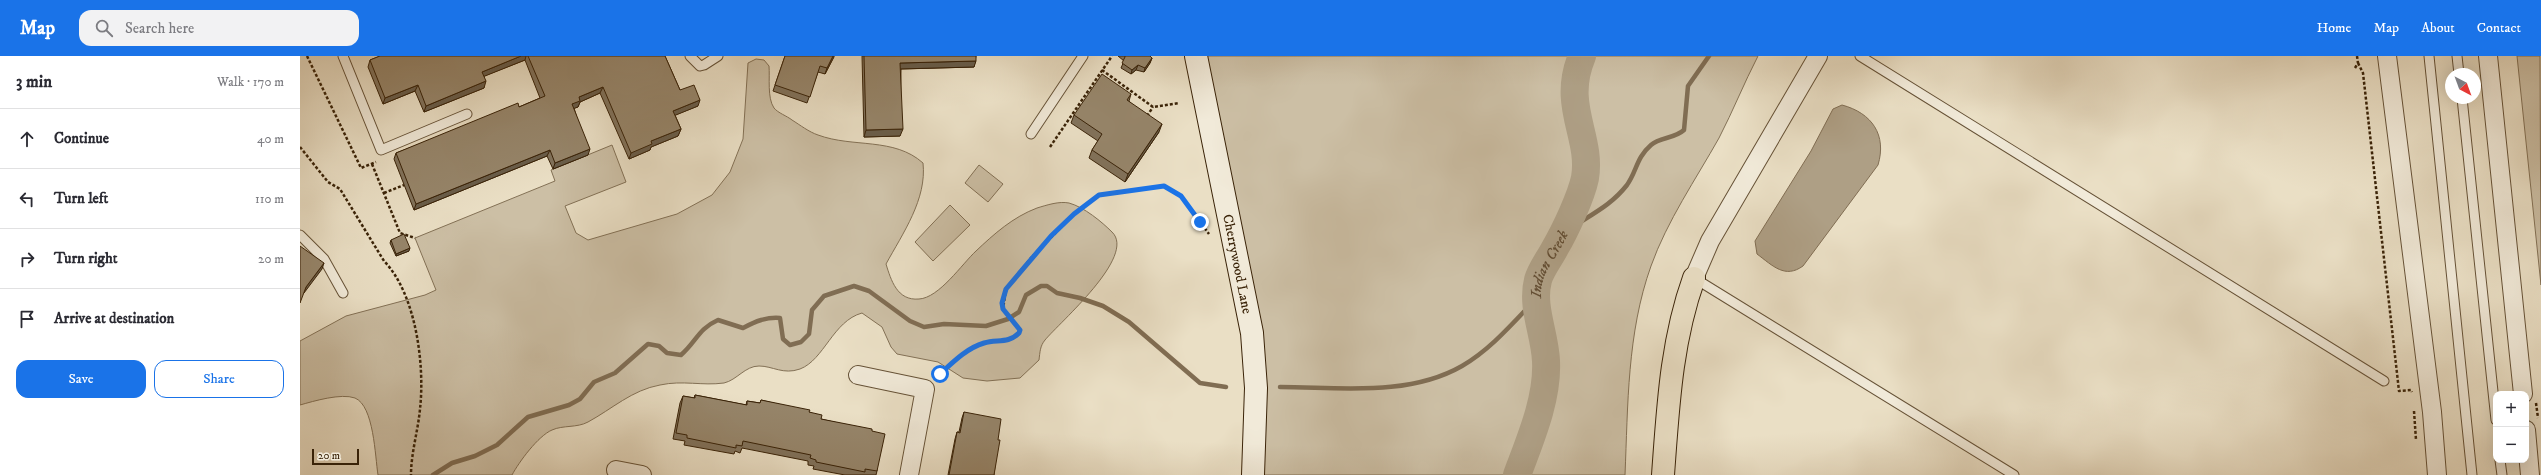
<!DOCTYPE html>
<html lang="en">
<head>
<meta charset="utf-8">
<style>
  :root { --surface:#fff; --page:#f2f2f3; --text:#2b2b33; --muted:#7c7c81; --line:#e1e1e2; --accent:#1a73e8 }
  body { margin:0; font-family:"IM FELL DW Pica",serif; background:var(--page); color:var(--text) }
  .controls { position:absolute; right:12px; bottom:12px; display:grid; overflow:hidden; border-radius:8px; box-shadow:0 4px 16px #0002 }
  .controls button { width:36px; height:36px; display:grid; place-items:center; padding:0; border:0; border-bottom:1px solid var(--line); background:var(--surface); color:var(--text); font:20px sans-serif }
  .compass { position:absolute; left:2145px; top:12px; width:36px; height:36px; border-radius:50%; background:var(--surface); box-shadow:0 4px 16px #0002; rotate:139deg }
  .scale { position:absolute; left:12px; bottom:10px; width:47px; box-sizing:border-box; padding-left:4px; border:2px solid #3a2308; border-top:0; font-size:11px; line-height:14px; white-space:nowrap; color:#3a2308; -webkit-text-stroke:3px #f1ead9; paint-order:stroke }
  .stop { position:absolute; width:12px; height:12px; margin:-9px; border:3px solid #1a73e8; border-radius:50%; background:#fff }
  .stop.end { background:#1a73e8; border-color:#fff; box-shadow:0 1px 4px #0008 }
  .list { margin:0; padding:0; list-style:none }
  h2 { display:flex; justify-content:space-between; align-items:center; height:52px; margin:0; padding:0 16px; font-size:17px }
  h2 small { font-size:13px; font-weight:400; color:var(--muted) }
  .list li { display:grid; grid-template-columns:26px 1fr auto; gap:12px; align-items:center; box-sizing:border-box; height:60px; padding:0 16px; border-top:1px solid var(--line) }
  .list b { display:block; font-size:15px; white-space:nowrap }
  .list em { font-size:13px; font-style:normal; color:var(--muted) }
  .actions { display:flex; gap:8px; padding:12px 16px }
  .actions a { flex:1; padding:9px 0; border:1px solid var(--accent); border-radius:12px; text-align:center; font-size:14px; color:var(--accent) }
  .actions .main { background:var(--accent); color:#fff }
  .icon { flex:none; width:22px; height:22px; fill:none; stroke:currentColor; stroke-width:2; stroke-linecap:round; stroke-linejoin:round }
  .map { position:relative; flex:none; width:2241px; height:419px; overflow:hidden }
  header { display:flex; align-items:center; gap:24px; box-sizing:border-box; height:56px; padding:0 20px; background:var(--accent); color:#fff }
  header strong { font-size:19px }
  nav { display:flex; gap:22px; margin-inline-start:auto; font-size:14px }
  .search { width:280px; height:36px; background:var(--page); display:flex; align-items:center; gap:10px; box-sizing:border-box; padding:0 14px; border-radius:12px; color:var(--muted); font-size:15px }
  main { display:flex }
  aside { flex:1; background:var(--surface) }
  .map>svg:first-child { display:block }
</style>
</head>
<body>
<header>
<strong>Map</strong>
<div class="search"><svg class="icon" aria-label="search" viewBox="0 0 24 24"><circle cx="10" cy="10" r="6"/><path d="M15 15l6 6"/></svg>Search here</div>
<nav><a>Home</a><a>Map</a><a>About</a><a>Contact</a></nav>
</header>
<main>
<aside>
<h2>3 min<small>Walk · 170 m</small></h2>
<ul class="list">
<li><svg class="icon" aria-label="ahead" viewBox="0 0 24 24"><path d="M12 20V5M6 11l6-6 6 6"/></svg><div><b>Continue</b></div><em>40 m</em></li>
<li><svg class="icon" aria-label="left" viewBox="0 0 24 24"><path d="M17 20v-9H6M10 6l-5 5 5 5"/></svg><div><b>Turn left</b></div><em>110 m</em></li>
<li><svg class="icon" aria-label="right" viewBox="0 0 24 24"><path d="M7 20v-9h11M14 6l5 5-5 5"/></svg><div><b>Turn right</b></div><em>20 m</em></li>
<li><svg class="icon" aria-label="arrive" viewBox="0 0 24 24"><path d="M6 21V4h12l-3 4 3 4H6"/></svg><div><b>Arrive at destination</b></div></li>
</ul>
<div class="actions"><a class="main">Save</a><a>Share</a></div>
</aside>
<div class="map">
<svg width="2241" height="419" viewBox="0 0 2241 419">
  <rect width="100%" height="100%" fill="#eadfc5"/>
  <filter id="stains"><feTurbulence type="fractalNoise" baseFrequency=".005" numOctaves="4"/><feColorMatrix values="0 0 0 0 .2 0 0 0 0 .09 0 0 0 0 .02 0 0 0 .5 -.17"/></filter>
  <radialGradient id="worn" r=".72"><stop offset=".6" stop-color="#630" stop-opacity="0"/><stop offset="1" stop-color="#630" stop-opacity=".3"/></radialGradient>
  <!-- green -->
  <g fill="#ccbfa5" stroke="#837156">
    <path d="M 896,0 L 1458,0 C 1444,27 1433,55 1419,82 C 1396,123 1367,165 1351,210 C 1327,277 1328,349 1325,419 L 953,419 L 956,332 Z"/>
    <path d="M 2217,0 L 2240,0 L 2241,229 Z"/>
    <path d="M 456,3 L 464,4 L 469,10 C 470,21 467,42 474,52 C 478,57 487,60 492,64 C 500,69 509,76 518,79 C 553,92 594,81 623,107 C 627,143 603,177 586,208 C 591,224 597,245 619,243 C 639,242 662,208 676,195 C 694,178 713,161 737,152 C 747,149 759,145 769,147 C 784,151 802,166 812,176 C 837,200 760,266 745,284 C 740,290 740,296 739,304 L 720,322 L 687,325 L 663,322 L 638,306 L 597,298 L 591,291 L 582,271 L 562,257 C 533,265 524,304 500,313 C 483,319 473,310 459,310 C 445,310 437,324 424,327 C 402,330 383,324 360,329 C 332,334 312,353 288,366 C 277,372 263,369 252,374 C 238,380 219,406 212,419 L 78,419 C 75,400 74,350 55,342 C 41,337 14,345 0,349 L 0,285 L 46,260 L 125,239 L 136,234 L 115,182 L 255,125 L 251,114 L 312,89 L 326,126 L 265,150 L 276,177 L 288,184 L 377,158 L 412,139 L 430,116 L 443,83 L 448,7 Z"/>
    <path d="M 679,109 L 703,128 L 688,146 L 665,127 Z"/>
    <path d="M 650,149 L 670,169 L 633,205 L 615,186 Z"/>
  </g>
  <!-- water -->
  <path fill="#ae9f85" stroke="#806d53" d="M 1542,49 C 1572,57 1587,79 1578,109 L 1503,210 C 1485,223 1473,210 1457,198 L 1455,185 L 1511,95 L 1533,53 Z"/>
  <g fill="none" stroke-linecap="round" stroke-linejoin="round">
    <!-- stream -->
    <g stroke="#806d53" stroke-width="4.5">
      <path d="M 1264,177 C 1287,160 1309,152 1327,129 C 1337,115 1336,102 1351,89 C 1360,81 1374,83 1384,74 L 1388,30 L 1409,0"/>
      <path d="M 980,331 C 1039,331 1108,341 1162,310 C 1190,294 1213,267 1236,243"/>
      <path d="M 133,419 L 152,407 L 175,400 L 197,389 L 228,361 L 269,349 L 280,343 L 294,326 L 315,317 L 348,288 L 359,290 L 367,297 L 381,299 C 397,285 398,273 418,264 L 443,272 C 456,265 466,261 480,262 L 483,283 L 490,289 L 501,286 L 509,278 L 512,254 L 524,240 L 554,230 L 569,235 L 610,265 L 624,271 L 644,268 L 686,270 L 708,263 L 719,256 L 726,239 L 741,230 L 747,230 L 757,237 L 780,242 L 803,250 L 829,266 L 900,327 L 926,331"/>
    </g>
    <!-- river -->
    <path stroke="#ae9f85" stroke-width="28" id="s1" d="M 1217,419 C 1230,384 1248,343 1246,305 C 1245,278 1231,251 1238,224 C 1241,213 1250,202 1255,192 C 1265,175 1281,141 1285,122 C 1292,80 1261,50 1282,0"/>
    <!-- lane casing -->
    <g stroke="#665237" stroke-width="11">
      <g id="lane">
        <path d="M 43,0 L 81,94 L 167,58"/>
        <path d="M 390,0 L 400,10 L 404,9 L 418,0"/>
        <path d="M 1560,0 L 2084,325"/>
        <path d="M 2129,0 L 2172,419"/>
        <path d="M 2157,0 L 2159,18"/>
        <path d="M 2162,42 L 2196,364"/>
        <path d="M 731,78 L 783,0"/>
        <path d="M 0,179 L 24,203 L 43,237"/>
        <path d="M 1394,222 L 1714,419"/>
        <path d="M 2200,404 L 2202,419"/>
      </g>
    </g>
    <!-- street casing -->
    <g stroke="#665237" stroke-width="20">
      <g id="street">
        <path d="M 2087,0 L 2132,356 L 2137,419"/>
        <path d="M 2188,0 L 2223,338"/>
        <path d="M 1394,222 L 1410,185 L 1518,0"/>
        <path d="M 558,319 L 625,333 L 609,419"/>
        <path d="M 2226,374 L 2230,419"/>
        <path d="M 316,414 L 342,419"/>
      </g>
    </g>
    <!-- secondary casing -->
    <g stroke="#3a2308" stroke-width="24">
      <g id="secondary">
        <path id="s2" d="M 896,0 L 952,277 L 956,332 L 953,419"/>
      </g>
    </g>
    <!-- highway casing -->
    <g stroke="#3a2308" stroke-width="24">
      <path id="highway" d="M 1363,419 C 1368,352 1371,286 1394,222"/>
    </g>
    <!-- path -->
    <g stroke="#3a2308" stroke-width="2.5" stroke-dasharray="3 2" stroke-linecap="butt">
      <path d="M 7,0 L 61,112 L 76,106"/>
      <path d="M 2058,7 L 2063,17 L 2099,335 L 2111,334 L 2112,336"/>
      <path d="M 2055,12 L 2058,7 L 2057,0"/>
      <path d="M 802,14 L 853,51 L 879,47"/>
      <path d="M 847,60 L 853,51"/>
      <path d="M 0,91 L 28,126 L 40,133 L 84,205 C 116,238 125,309 120,353 C 118,375 111,397 111,419"/>
      <path d="M 750,91 L 812,0"/>
      <path d="M 72,108 L 100,177 L 115,182"/>
      <path d="M 84,137 L 104,129"/>
      <path d="M 636,321 C 649,309 666,292 684,287 C 698,283 708,288 719,277 L 720,274 L 703,253 L 706,233 L 731,202 L 774,158 L 799,139 L 864,130 L 881,140 L 909,178"/>
      <path d="M 2236,347 L 2238,362"/>
      <path d="M 2114,355 L 2116,384"/>
    </g>
    <!-- lane -->
    <use href="#lane" stroke="#f1ead9" stroke-width="9"/>
    <!-- street -->
    <use href="#street" stroke="#f1ead9" stroke-width="18"/>
    <!-- secondary -->
    <use href="#secondary" stroke="#f1ead9" stroke-width="22"/>
    <!-- highway -->
    <use href="#highway" stroke="#eadfc5" stroke-width="22"/>
  </g>
  <!-- wall -->
  <g fill="#81725b" stroke="#3a2308">
    <path d="M 80,0 L 365,0 L 380,34 L 398,50 L 375,59 L 381,73 L 378,80 L 351,91 L 350,94 L 329,103 L 300,37 L 280,46 L 278,51 L 274,52 L 288,99 L 253,113 L 247,100 L 114,154 L 94,103 L 96,97 L 219,51 L 240,42 L 225,4 L 184,20 L 184,32 L 124,56 L 115,35 L 83,48 L 68,11 L 70,4 Z"/>
    <path d="M 485,0 L 534,0 L 525,18 L 518,16 L 507,47 L 473,35 Z"/>
    <path d="M 562,0 L 676,0 L 674,11 L 601,13 L 600,80 L 564,81 Z"/>
    <path d="M 818,0 L 850,0 L 852,2 L 850,7 L 844,16 L 836,14 L 831,18 L 821,12 L 824,5 Z"/>
    <path d="M 831,38 L 829,45 L 859,76 L 825,126 L 789,102 L 792,94 L 798,85 L 771,67 L 774,59 Z"/>
    <path d="M 91,184 L 109,195 L 96,200 L 90,187 Z"/>
    <path d="M 395,339 L 446,349 L 447,345 L 460,347 L 461,344 L 509,356 L 521,363 L 572,375 L 577,415 L 576,419 L 545,419 L 513,413 L 514,410 L 508,409 L 508,405 L 442,392 L 440,397 L 435,395 L 434,398 L 384,389 L 385,385 L 373,383 L 380,347 L 383,340 L 394,342 Z"/>
    <path d="M 664,356 L 698,384 L 694,419 L 648,419 L 655,383 L 657,376 L 659,376 L 662,362 Z"/>
  </g>
  <!-- shaded-wall -->
  <g fill="#695d4a" stroke="#3a2308">
    <path d="M 221,0 L 226,0 L 225,4 L 180,22 L 182,16 Z"/>
    <path d="M 533,0 L 534,0 L 534,1 L 525,18 L 527,12 Z"/>
    <path d="M 852,2 L 850,7 L 844,16 L 845,12 Z"/>
    <path d="M 676,5 L 674,11 L 598,13 L 600,7 Z"/>
    <path d="M 838,9 L 836,14 L 831,18 L 832,14 Z"/>
    <path d="M 186,25 L 184,32 L 124,56 L 126,50 Z"/>
    <path d="M 118,29 L 115,35 L 83,48 L 85,42 Z"/>
    <path d="M 303,31 L 300,37 L 280,46 L 278,51 L 270,54 L 272,48 L 279,41 Z"/>
    <path d="M 400,44 L 398,50 L 371,61 L 373,55 Z"/>
    <path d="M 862,68 L 859,76 L 825,126 L 828,118 Z"/>
    <path d="M 381,73 L 378,80 L 351,91 L 350,94 L 329,103 L 331,97 L 351,85 Z"/>
    <path d="M 603,73 L 600,80 L 564,81 L 566,74 Z"/>
    <path d="M 290,93 L 288,99 L 253,113 L 255,107 Z"/>
    <path d="M 250,94 L 247,100 L 114,154 L 116,148 Z"/>
    <path d="M 110,192 L 109,195 L 96,200 L 96,198 Z"/>
    <path d="M 24,207 L 22,213 L 4,237 L 6,231 Z"/>
  </g>
  <!-- building -->
  <g fill="#96856a" stroke="#3a2308">
    <path d="M 80,0 L 221,0 L 182,16 L 186,25 L 126,50 L 118,29 L 85,42 L 70,4 Z"/>
    <path d="M 228,0 L 365,0 L 380,34 L 394,29 L 400,44 L 373,55 L 381,73 L 351,85 L 352,88 L 331,97 L 303,31 L 279,41 L 280,45 L 272,48 L 290,93 L 255,107 L 250,94 L 116,148 L 96,97 L 218,47 L 219,51 L 245,40 Z"/>
    <path d="M 485,0 L 533,0 L 527,12 L 520,10 L 510,41 L 475,29 Z"/>
    <path d="M 564,0 L 676,0 L 676,5 L 600,7 L 603,73 L 566,74 Z"/>
    <path d="M 825,0 L 850,0 L 852,2 L 845,12 L 838,9 L 832,14 L 822,7 L 825,1 Z"/>
    <path d="M 802,18 L 831,38 L 827,44 L 862,68 L 828,118 L 792,94 L 802,78 L 774,59 Z"/>
    <path d="M 104,178 L 110,192 L 96,198 L 91,184 Z"/>
    <path d="M 0,190 L 24,207 L 6,231 L 0,247 Z"/>
    <path d="M 395,339 L 447,349 L 447,345 L 460,347 L 461,344 L 510,354 L 509,356 L 522,359 L 521,363 L 572,373 L 572,375 L 585,378 L 577,415 L 565,413 L 565,416 L 516,406 L 516,404 L 510,402 L 511,399 L 443,385 L 442,390 L 436,389 L 436,392 L 387,382 L 387,379 L 376,377 L 383,340 L 395,342 Z"/>
    <path d="M 664,356 L 701,363 L 698,384 L 700,384 L 694,419 L 649,419 L 657,376 L 660,377 Z"/>
  </g>
  <g fill="none" stroke-linecap="round" stroke-linejoin="round">
    <!-- route -->
    <path stroke="#1a73e8" stroke-width="5" d="M 640,318 C 653,306 667,292 684,287 C 697,283 708,288 719,277 L 720,274 L 703,253 L 702,247 L 706,233 L 751,180 L 774,158 L 799,139 L 864,130 L 881,140 L 900,166"/>
  </g>
  <g text-anchor="middle" stroke-width="3.5" stroke-linejoin="round" paint-order="stroke">
    <!-- street labels -->
    <g font-size="14" fill="#3a2308" stroke="#f1ead9">
      <text dy="5" stroke="none"><textPath href="#s2" startOffset="212">Cherrywood Lane</textPath></text>
    </g>
    <!-- water labels -->
    <g font-size="15" font-style="italic" fill="#634e34" stroke="#f1ead9">
      <text dy="5" stroke="none"><textPath href="#s1" startOffset="219">Indian Creek</textPath></text>
    </g>
  </g>
  <rect width="100%" height="100%" filter="url(#stains)"/>
  <rect width="100%" height="100%" fill="url(#worn)"/>
</svg>
<div class="controls">
<button>+</button>
<button>−</button>
</div>
<svg class="compass" viewBox="-18 -18 36 36"><path d="M0-13l5 13h-10z" fill="#e53935"/><path d="M0 13l5-13h-10z" fill="#7c7c81"/></svg>
<div class="scale">20 m</div>
<div class="stop" style="left:640px;top:318px"></div>
<div class="stop end" style="left:900px;top:166px"></div>
</div>
</main>
</body>
</html>
